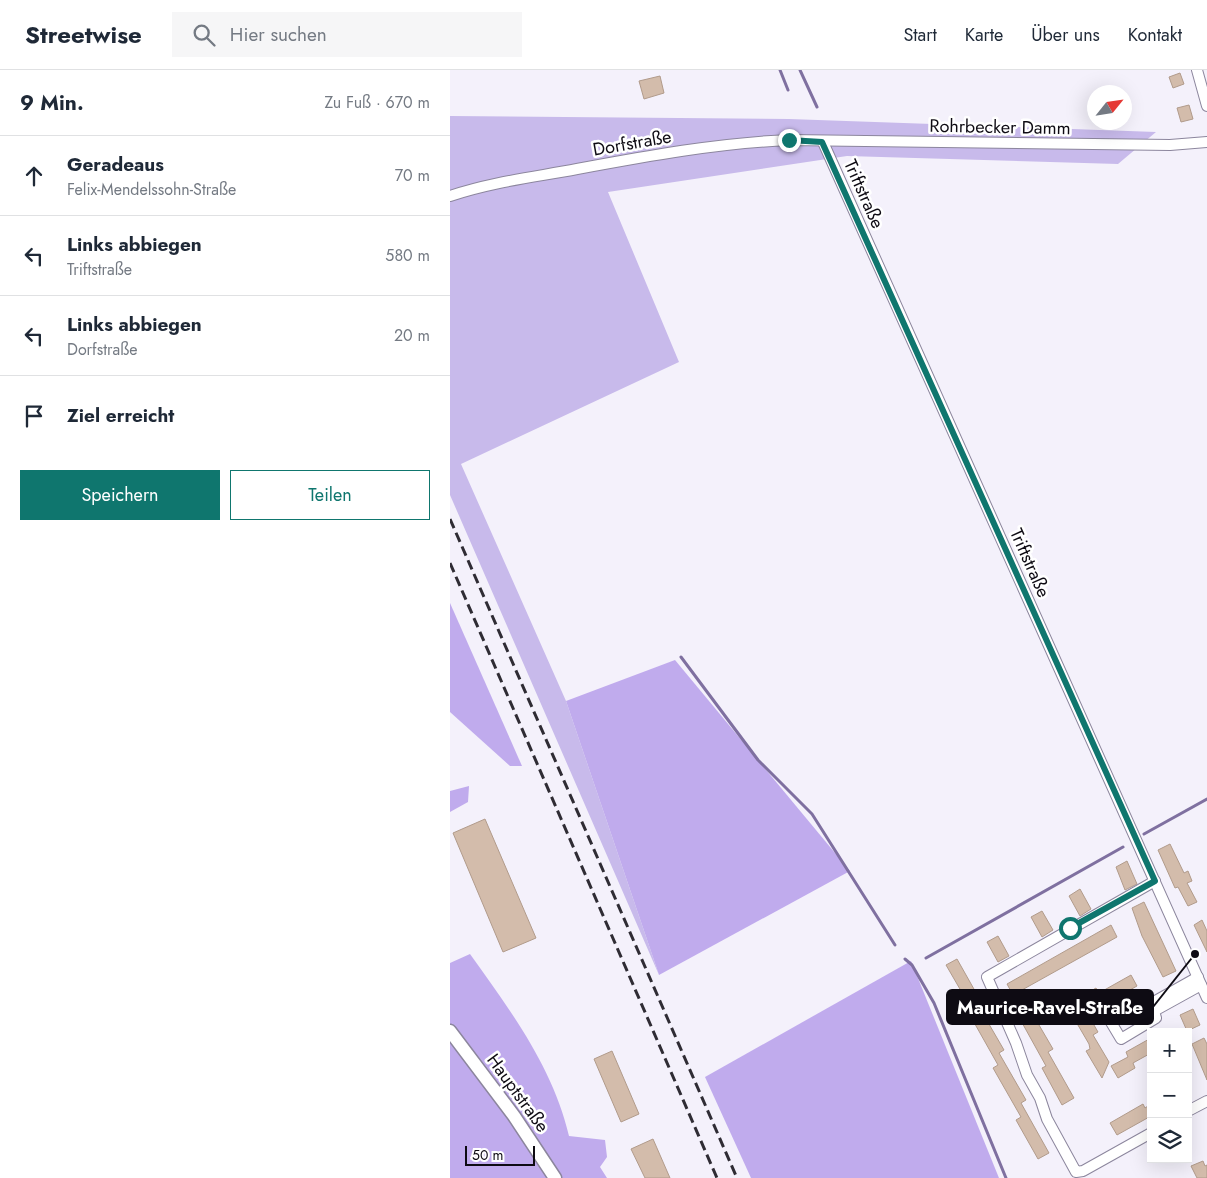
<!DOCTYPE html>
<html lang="de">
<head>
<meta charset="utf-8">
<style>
  :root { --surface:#fff; --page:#f6f6f7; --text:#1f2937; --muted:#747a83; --line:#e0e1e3; --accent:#0f766e }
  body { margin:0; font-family:Jost,sans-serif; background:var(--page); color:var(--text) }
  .controls { position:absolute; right:15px; bottom:15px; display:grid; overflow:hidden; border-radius:0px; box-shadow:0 5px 20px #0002 }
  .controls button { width:45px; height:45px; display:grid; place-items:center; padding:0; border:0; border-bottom:1px solid var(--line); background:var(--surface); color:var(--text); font:25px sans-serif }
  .compass { position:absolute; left:637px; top:15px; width:45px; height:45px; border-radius:50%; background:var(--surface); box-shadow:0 5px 20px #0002; rotate:60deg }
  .scale { position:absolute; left:15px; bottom:12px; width:70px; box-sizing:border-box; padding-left:5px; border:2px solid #0e0b13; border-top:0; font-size:14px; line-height:18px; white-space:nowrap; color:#0e0b13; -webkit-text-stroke:4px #fff; paint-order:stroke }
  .stop { position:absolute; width:15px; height:15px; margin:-11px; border:4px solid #0f766e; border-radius:50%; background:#fff }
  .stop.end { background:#0f766e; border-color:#fff; box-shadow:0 1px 5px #0008 }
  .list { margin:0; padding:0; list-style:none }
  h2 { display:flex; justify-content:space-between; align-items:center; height:65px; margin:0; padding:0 20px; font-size:21px }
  h2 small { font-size:16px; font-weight:400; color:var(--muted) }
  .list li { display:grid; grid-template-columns:32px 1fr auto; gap:15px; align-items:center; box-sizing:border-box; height:80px; padding:0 20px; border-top:1px solid var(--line) }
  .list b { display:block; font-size:19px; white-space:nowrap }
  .list p { margin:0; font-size:16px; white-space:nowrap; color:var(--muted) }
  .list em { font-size:16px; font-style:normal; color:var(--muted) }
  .actions { display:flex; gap:10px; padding:15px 20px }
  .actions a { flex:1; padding:11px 0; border:1px solid var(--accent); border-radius:0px; text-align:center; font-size:18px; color:var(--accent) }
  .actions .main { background:var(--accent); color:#fff }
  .icon { flex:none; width:28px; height:28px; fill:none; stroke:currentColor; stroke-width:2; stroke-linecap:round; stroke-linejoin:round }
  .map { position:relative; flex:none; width:757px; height:1108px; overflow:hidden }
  header { display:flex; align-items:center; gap:30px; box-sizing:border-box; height:70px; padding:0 25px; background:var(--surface); border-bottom:1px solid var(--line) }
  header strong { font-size:24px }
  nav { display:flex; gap:28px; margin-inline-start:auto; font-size:18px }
  .search { width:350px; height:45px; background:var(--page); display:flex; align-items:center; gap:12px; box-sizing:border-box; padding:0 18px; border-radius:0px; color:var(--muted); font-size:19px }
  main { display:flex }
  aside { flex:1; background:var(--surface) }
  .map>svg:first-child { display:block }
</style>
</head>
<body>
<header>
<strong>Streetwise</strong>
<div class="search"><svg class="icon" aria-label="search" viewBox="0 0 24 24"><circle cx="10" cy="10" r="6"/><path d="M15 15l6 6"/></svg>Hier suchen</div>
<nav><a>Start</a><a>Karte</a><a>Über uns</a><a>Kontakt</a></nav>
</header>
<main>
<aside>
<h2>9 Min.<small>Zu Fuß · 670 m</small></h2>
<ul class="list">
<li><svg class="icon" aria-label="ahead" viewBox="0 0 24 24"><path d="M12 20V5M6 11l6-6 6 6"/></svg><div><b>Geradeaus</b><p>Felix-Mendelssohn-Straße</p></div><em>70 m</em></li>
<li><svg class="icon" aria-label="left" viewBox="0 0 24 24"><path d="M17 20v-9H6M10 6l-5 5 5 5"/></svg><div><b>Links abbiegen</b><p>Triftstraße</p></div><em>580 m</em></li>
<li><svg class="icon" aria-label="left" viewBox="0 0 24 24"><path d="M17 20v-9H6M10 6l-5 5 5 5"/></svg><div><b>Links abbiegen</b><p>Dorfstraße</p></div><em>20 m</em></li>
<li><svg class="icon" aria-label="arrive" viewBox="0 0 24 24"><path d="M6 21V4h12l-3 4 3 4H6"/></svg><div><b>Ziel erreicht</b></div></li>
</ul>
<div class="actions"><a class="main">Speichern</a><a>Teilen</a></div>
</aside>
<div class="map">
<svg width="757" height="1108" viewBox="0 0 757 1108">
  <rect width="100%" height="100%" fill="#f4f1fb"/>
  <!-- green -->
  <path fill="#c8baeb" d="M 0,46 L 339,49 L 706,62 L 668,94 L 397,86 L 158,122 L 229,292 L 11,394 L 116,631 L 209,905 L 0,425 Z"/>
  <!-- forest -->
  <g fill="#c0abed">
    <path d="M 0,533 L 72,696 L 60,696 L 0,642 Z"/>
    <path d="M 225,590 L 400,801 L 209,905 L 116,631 Z"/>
    <path d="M 19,716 L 18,732 L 0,742 L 0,721 Z"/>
    <path d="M 20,884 C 60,940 103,997 119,1066 L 155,1070 L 157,1087 L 150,1097 L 157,1108 L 0,1108 L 0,893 Z"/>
    <path d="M 461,891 L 549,1108 L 301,1108 L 255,1007 Z"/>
  </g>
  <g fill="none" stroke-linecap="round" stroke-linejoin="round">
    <!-- stream -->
    <g stroke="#7f70a0" stroke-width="3">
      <path d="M 330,0 L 338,20"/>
      <path d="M 350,0 L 367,37"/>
      <path d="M 231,587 L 308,690 L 362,744 L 445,875"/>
      <path d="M 694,764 L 757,729"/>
      <path d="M 476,888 L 673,777"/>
      <path d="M 455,889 L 462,895 L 484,933 L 556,1108"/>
    </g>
  </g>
  <!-- building -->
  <g fill="#d3bcab" stroke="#b19b8b">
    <path d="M 730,3 L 734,14 L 723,18 L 719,7 Z"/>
    <path d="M 210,6 L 214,23 L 194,29 L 189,11 Z"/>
    <path d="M 739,35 L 743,49 L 731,52 L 727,38 Z"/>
    <path d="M 35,749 L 86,868 L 53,882 L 3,763 Z"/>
    <path d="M 720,774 L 734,803 L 738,801 L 742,811 L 737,813 L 747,832 L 738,836 L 728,817 L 725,818 L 708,780 Z"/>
    <path d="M 677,791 L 687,814 L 675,820 L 666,797 Z"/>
    <path d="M 630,819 L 641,839 L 630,846 L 619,826 Z"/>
    <path d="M 694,832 L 726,901 L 713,907 L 692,866 L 682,838 Z"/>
    <path d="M 592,841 L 603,860 L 592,867 L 581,847 Z"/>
    <path d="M 752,850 L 757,861 L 757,882 L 744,855 Z"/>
    <path d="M 661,855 L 667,867 L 563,925 L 557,914 Z"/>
    <path d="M 548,866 L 559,886 L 548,892 L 537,872 Z"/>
    <path d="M 507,889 L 529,928 L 525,930 L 554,980 L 549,983 L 576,1030 L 571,1033 L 599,1083 L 588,1089 L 566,1050 L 571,1047 L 543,998 L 548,995 L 521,947 L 525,945 L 496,895 Z"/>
    <path d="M 681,905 L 687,916 L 655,934 L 652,930 L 635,940 L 629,928 L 646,918 L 649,923 Z"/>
    <path d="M 743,939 L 750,955 L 737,961 L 730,945 Z"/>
    <path d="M 582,943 L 603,979 L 598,982 L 624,1028 L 612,1035 L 592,998 L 596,996 L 570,949 Z"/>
    <path d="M 637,943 L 648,962 L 643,965 L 659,992 L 652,1008 L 636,981 L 640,979 L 639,974 L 625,950 Z"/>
    <path d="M 701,968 L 701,983 L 683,993 L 685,998 L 668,1008 L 661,996 L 678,987 L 676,982 Z"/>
    <path d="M 754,968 L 757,974 L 757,1010 L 742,974 Z"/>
    <path d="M 162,981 L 189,1044 L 171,1052 L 144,989 Z"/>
    <path d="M 693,1034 L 695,1038 L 701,1034 L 701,1046 L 667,1065 L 660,1053 Z"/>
    <path d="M 203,1069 L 220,1108 L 195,1108 L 181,1079 Z"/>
    <path d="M 753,1091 L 755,1096 L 757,1095 L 757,1108 L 747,1108 L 741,1096 Z"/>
  </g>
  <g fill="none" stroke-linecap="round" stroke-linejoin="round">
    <!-- minor casing -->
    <g stroke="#8c869d" stroke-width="12">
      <g id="minor">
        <path d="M 747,0 L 757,36"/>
        <path d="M 373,72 L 757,928"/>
        <path d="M 0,126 C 41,112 85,107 127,99 C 197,86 268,73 339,70 L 720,75 L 757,72"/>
        <path d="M 748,907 L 700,934 L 696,928 L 659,949 L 671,969 L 706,948 L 704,941 L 751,915"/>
        <path d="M 738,1041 L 757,1031"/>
        <path d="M 701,1063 L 633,1101 L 626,1102 L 597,1049 L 590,1028 L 577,1005 L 566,973 L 537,907 L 705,811"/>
      </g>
    </g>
    <!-- tertiary casing -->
    <g stroke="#8c869d" stroke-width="15">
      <path id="tertiary" d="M 0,961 L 64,1046 L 105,1108"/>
    </g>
    <!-- minor -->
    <use href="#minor" stroke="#fff" stroke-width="10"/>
    <!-- tertiary -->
    <use href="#tertiary" stroke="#fff" stroke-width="12"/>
    <!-- rail -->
    <g stroke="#2f2c34" stroke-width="3" stroke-dasharray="10 5" stroke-linecap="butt">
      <path d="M 0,449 L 287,1108"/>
      <path d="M 0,493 L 267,1108"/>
    </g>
  </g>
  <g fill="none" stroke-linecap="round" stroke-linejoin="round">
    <!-- route -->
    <path stroke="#0f766e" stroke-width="6" d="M 339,70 L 372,72 L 705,811 L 620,858"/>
  </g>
  <g text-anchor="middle" stroke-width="5" stroke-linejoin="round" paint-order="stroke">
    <!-- street labels -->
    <g font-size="18" fill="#0e0b13" stroke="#fff">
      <text transform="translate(550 57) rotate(1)" y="6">Rohrbecker Damm</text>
      <text transform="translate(182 73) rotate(-10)" y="6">Dorfstraße</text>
      <text transform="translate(414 124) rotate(66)" y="6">Triftstraße</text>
      <text transform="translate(580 493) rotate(66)" y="6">Triftstraße</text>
      <text transform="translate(68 1023) rotate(54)" y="6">Hauptstraße</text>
    </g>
  </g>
  <!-- callouts -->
  <path fill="none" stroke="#0e0b13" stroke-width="2" d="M745 884L703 937"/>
  <circle fill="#0e0b13" stroke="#fff" stroke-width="2" cx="745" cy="884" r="5"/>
  <rect fill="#0e0b13" stroke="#0e0b13" stroke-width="2" x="497" y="920" width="206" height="34" rx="5"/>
  <g font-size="19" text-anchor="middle" font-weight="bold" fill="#fff">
    <text x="600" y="944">Maurice-Ravel-Straße</text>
  </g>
</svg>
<div class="controls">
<button>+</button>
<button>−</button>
<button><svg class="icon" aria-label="layers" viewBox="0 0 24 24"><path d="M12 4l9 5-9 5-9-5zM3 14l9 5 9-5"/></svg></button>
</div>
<svg class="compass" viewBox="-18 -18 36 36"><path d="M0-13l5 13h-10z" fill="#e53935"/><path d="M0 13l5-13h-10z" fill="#747a83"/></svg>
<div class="scale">50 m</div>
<div class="stop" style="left:620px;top:858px"></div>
<div class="stop end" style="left:339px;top:70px"></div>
</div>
</main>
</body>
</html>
